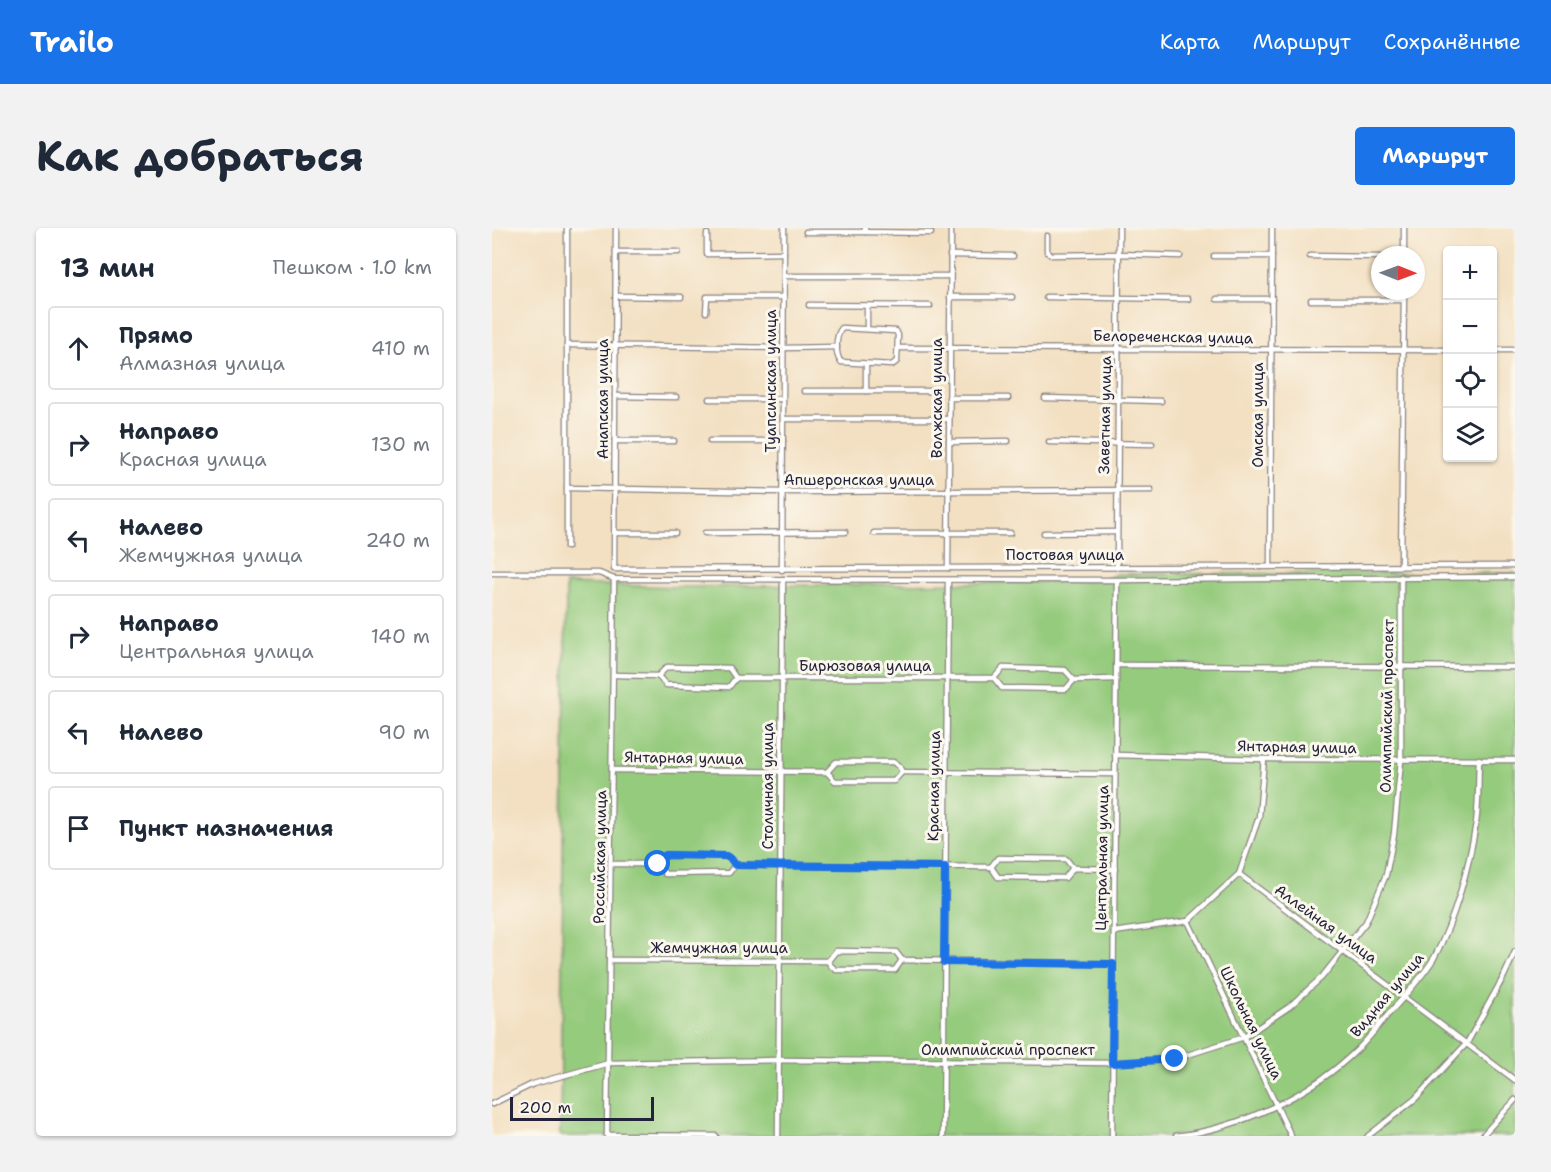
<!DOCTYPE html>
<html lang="ru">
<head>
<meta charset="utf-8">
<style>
  :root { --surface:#fff; --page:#f2f2f3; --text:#1f2937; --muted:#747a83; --line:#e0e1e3; --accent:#1a73e8 }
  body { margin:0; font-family:"Shantell Sans",sans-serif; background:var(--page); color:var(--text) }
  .controls { position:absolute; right:18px; top:18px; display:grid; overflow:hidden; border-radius:6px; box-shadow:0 2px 4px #0004 }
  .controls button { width:54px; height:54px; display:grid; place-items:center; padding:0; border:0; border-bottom:2px solid var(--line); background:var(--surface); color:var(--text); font:30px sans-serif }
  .compass { position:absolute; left:879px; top:18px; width:54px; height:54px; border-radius:50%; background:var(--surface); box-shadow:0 2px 4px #0004; rotate:91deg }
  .scale { position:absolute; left:18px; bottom:15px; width:144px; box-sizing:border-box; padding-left:6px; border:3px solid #22223b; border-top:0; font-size:16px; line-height:21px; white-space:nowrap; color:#22223b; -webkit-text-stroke:4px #fbf7ec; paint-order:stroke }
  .stop { position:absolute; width:18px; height:18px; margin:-14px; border:4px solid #1a73e8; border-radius:50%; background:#fff }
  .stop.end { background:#1a73e8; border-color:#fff; box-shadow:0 2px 6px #0008 }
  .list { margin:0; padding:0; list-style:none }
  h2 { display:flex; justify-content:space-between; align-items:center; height:78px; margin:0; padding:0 24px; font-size:26px }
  h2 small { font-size:20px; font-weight:400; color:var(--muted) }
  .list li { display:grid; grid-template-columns:39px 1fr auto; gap:18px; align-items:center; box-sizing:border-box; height:84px; margin:0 12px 12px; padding:0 12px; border:2px solid var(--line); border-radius:6px }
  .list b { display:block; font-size:22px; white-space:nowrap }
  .list p { margin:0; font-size:20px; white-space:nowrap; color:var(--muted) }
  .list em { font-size:20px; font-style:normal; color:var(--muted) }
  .icon { flex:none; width:33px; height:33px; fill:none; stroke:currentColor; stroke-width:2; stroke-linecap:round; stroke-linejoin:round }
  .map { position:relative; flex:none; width:1023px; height:908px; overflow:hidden; border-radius:6px }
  header { display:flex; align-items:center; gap:36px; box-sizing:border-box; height:84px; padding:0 30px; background:var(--accent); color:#fff }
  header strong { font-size:28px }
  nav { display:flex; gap:33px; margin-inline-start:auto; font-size:21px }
  .intro { display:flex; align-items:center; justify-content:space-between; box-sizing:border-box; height:144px; padding:0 36px }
  h1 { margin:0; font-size:42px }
  .button { padding:15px 27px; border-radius:6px; background:var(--accent); color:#fff; font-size:21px; font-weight:700 }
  main { display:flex; gap:36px; padding:0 36px }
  aside { flex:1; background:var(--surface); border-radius:6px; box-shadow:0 2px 4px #0004 }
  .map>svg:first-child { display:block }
</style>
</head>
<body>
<header>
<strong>Trailo</strong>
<nav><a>Карта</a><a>Маршрут</a><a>Сохранённые</a></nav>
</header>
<div class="intro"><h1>Как добраться</h1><a class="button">Маршрут</a></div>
<main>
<aside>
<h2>13 мин<small>Пешком · 1.0 km</small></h2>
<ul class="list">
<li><svg class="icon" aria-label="ahead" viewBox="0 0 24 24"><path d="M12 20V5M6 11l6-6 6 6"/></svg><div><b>Прямо</b><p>Алмазная улица</p></div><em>410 m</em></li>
<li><svg class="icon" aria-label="right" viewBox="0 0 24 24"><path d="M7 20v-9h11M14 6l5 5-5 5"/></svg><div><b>Направо</b><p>Красная улица</p></div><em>130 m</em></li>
<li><svg class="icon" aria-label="left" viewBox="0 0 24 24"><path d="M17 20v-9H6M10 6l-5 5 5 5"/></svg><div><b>Налево</b><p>Жемчужная улица</p></div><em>240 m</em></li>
<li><svg class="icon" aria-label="right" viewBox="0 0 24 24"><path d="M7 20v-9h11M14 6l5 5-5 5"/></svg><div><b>Направо</b><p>Центральная улица</p></div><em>140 m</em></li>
<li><svg class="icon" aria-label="left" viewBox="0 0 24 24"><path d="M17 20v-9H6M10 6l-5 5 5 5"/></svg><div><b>Налево</b></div><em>90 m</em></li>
<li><svg class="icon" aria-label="arrive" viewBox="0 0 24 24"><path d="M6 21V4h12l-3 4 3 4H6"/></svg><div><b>Пункт назначения</b></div></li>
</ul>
</aside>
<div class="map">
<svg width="1023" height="908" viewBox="0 0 1023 908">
  <rect width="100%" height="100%" fill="#fbf7ec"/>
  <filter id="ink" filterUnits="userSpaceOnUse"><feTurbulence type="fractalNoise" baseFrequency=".0167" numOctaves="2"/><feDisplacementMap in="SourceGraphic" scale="12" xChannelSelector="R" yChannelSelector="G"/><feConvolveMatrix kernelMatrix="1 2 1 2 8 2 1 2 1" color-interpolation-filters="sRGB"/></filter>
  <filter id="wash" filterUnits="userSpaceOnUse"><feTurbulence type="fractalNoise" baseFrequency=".008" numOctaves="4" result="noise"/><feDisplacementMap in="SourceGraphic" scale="24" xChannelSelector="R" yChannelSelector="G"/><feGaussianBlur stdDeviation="1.35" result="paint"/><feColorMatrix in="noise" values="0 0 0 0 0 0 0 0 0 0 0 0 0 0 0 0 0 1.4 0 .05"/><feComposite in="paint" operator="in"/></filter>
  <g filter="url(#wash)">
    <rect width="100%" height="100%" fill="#f3e0c2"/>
    <!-- green -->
    <path fill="#95cb7d" stroke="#5c765c" stroke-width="1.5" d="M 1023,345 L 1023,908 L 68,908 L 74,356 L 190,359 L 610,353 L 624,346 Z"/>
  </g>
  <g filter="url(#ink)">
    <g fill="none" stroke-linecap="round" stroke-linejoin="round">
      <!-- street casing -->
      <g stroke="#8a817e" stroke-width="7">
        <g id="street">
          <path d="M 124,0 L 122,341 L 1023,338"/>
          <path d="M 373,0 L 373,4 L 439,5"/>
          <path d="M 314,4 L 373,4"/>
          <path d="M 215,6 L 215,26 L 292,25"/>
          <path d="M 555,8 L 555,24 L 559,27 L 627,26 L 688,28"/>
          <path d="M 124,24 L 186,24"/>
          <path d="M 458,27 L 521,28"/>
          <path d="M 912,27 L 912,0"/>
          <path d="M 722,28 L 780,28"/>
          <path d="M 818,28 L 888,29"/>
          <path d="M 292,48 L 458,48"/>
          <path d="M 124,68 L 189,69"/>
          <path d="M 458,69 L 520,69"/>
          <path d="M 554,69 L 696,71"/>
          <path d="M 725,71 L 780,71"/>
          <path d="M 819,72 L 911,72"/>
          <path d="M 317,77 L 438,78"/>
          <path d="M 214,84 L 215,69 L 292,69"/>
          <path d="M 350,100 L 404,103 L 406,107 L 405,133 L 400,137 L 349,134 C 343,127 343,108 350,100 Z"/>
          <path d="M 375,101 L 375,78"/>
          <path d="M 75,117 L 291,120 L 345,119"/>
          <path d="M 406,120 L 956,122"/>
          <path d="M 1000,122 L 1023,122"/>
          <path d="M 312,163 L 438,163"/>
          <path d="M 374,163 L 374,136"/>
          <path d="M 123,168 L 184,169"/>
          <path d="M 457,170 L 516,170"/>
          <path d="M 553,170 L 669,173"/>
          <path d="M 217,171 L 291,171"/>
          <path d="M 291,191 L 457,191"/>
          <path d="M 123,213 L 182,213"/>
          <path d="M 218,213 L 291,213"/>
          <path d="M 457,214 L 516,213"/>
          <path d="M 557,214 L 660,216"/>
          <path d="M 75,260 L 291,264 L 659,262"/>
          <path d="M 123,305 L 183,305"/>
          <path d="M 213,305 L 353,304"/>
          <path d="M 382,305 L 518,305"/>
          <path d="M 552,305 L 624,304"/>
          <path d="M 75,319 L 75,0"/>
          <path d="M 625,338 L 627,0"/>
          <path d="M 778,338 L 780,0"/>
          <path d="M 909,338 L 912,63"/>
          <path d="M 456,340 L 459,0"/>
          <path d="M 290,342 L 292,0"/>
          <path d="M 0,345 L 107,345 L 122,351 L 625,352 L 1023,349"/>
          <path d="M 624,437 L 1023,439"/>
          <path d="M 122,447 L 166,448 L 174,457 L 237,459 L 244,450 L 502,450 L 511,440 L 573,442 L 582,452 L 624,451"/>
          <path d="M 166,448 L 175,439 L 237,440 L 244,450"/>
          <path d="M 502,450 L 510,460 L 574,461 L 582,452"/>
          <path d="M 623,527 L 772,531 L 1023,532"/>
          <path d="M 121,542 L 335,544 L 344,534 L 401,534 L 407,538 L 410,544 L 623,546"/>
          <path d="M 335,544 L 343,553 L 402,553 L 410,544"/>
          <path d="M 119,636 L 166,636 L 173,646 L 237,645 L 243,637 L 499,639 L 506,649 L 573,650 L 581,640 L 623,641"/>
          <path d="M 166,636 L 170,629 L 174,627 L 234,628 L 240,632 L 243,637"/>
          <path d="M 499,639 L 506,630 L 574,631 L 581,640"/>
          <path d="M 747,646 L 1023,852"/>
          <path d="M 696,693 L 799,908"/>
          <path d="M 622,704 L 696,693 L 747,646 L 767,589 L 772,531"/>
          <path d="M 119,732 L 336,733 L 339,738 L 344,742 L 403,742 L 410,732 L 621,736"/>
          <path d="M 336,733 L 344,723 L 404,724 L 410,732"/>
          <path d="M 0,876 L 41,856 L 117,835 L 287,832 L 620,835 L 683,831 L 752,809 L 797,779 L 830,749 L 874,694 L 894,647 L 902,606 L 909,532 L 909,349"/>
          <path d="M 115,907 L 224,908"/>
          <path d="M 115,908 L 122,351"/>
          <path d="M 286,908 L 291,351"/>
          <path d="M 451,908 L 456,352"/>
          <path d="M 620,908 L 625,352"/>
          <path d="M 684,908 C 749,900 819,867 866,821 C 879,808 890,793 902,780 C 916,764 932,747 942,730 C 963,692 977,638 984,595 C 987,575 986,552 987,531"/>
          <path d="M 876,908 L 923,871 L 975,815 L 1012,748 L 1023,724"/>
          <path d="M 990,908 L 1023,872"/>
        </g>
      </g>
      <!-- street -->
      <use href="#street" stroke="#fff" stroke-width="4.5"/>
    </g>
  </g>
  <g fill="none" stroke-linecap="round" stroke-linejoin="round" filter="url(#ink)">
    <!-- route -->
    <path stroke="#1a73e8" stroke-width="8" d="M 166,636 L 174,627 L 234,628 L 240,632 L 243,637 L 453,639 L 452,734 L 621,736 L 620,835 L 683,831"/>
  </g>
  <g text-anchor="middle" stroke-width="6" stroke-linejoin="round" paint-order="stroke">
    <!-- street labels -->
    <g font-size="15" fill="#22223b" stroke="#fbf7ec">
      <text transform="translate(681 109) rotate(1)" y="5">Белореченская улица</text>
      <text transform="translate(279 153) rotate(-90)" y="5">Туапсинская улица</text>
      <text transform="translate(445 170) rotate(-90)" y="5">Волжская улица</text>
      <text transform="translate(111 171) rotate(-90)" y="5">Анапская улица</text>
      <text transform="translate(613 187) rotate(-89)" y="5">Заветная улица</text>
      <text transform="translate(766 187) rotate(-90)" y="5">Омская улица</text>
      <text x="367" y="257">Апшеронская улица</text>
      <text x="573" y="332">Постовая улица</text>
      <text x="373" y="443">Бирюзовая улица</text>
      <text transform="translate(895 478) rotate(-89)" y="5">Олимпийский проспект</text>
      <text transform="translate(805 519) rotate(1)" y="5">Янтарная улица</text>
      <text transform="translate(192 530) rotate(1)" y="5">Янтарная улица</text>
      <text transform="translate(276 558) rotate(-90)" y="5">Столичная улица</text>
      <text transform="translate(442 558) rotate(-89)" y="5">Красная улица</text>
      <text transform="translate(108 629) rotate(-89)" y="5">Российская улица</text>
      <text transform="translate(610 630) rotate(-89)" y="5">Центральная улица</text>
      <text transform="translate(834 696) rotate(36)" y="5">Аллейная улица</text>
      <text x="227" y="725">Жемчужная улица</text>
      <text transform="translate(895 767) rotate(-50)" y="5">Видная улица</text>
      <text transform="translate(759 795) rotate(64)" y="5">Школьная улица</text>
      <text x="516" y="827">Олимпийский проспект</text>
    </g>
  </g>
</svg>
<div class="controls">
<button>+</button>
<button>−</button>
<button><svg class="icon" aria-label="locate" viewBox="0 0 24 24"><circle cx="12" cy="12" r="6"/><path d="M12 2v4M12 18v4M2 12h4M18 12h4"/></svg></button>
<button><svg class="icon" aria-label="layers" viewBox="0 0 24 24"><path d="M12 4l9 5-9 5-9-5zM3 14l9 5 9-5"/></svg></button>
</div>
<svg class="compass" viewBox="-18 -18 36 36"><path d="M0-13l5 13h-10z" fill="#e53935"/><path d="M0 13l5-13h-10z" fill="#747a83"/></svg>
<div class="scale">200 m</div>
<div class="stop" style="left:166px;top:636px"></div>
<div class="stop end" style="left:683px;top:831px"></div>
</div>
</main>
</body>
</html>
